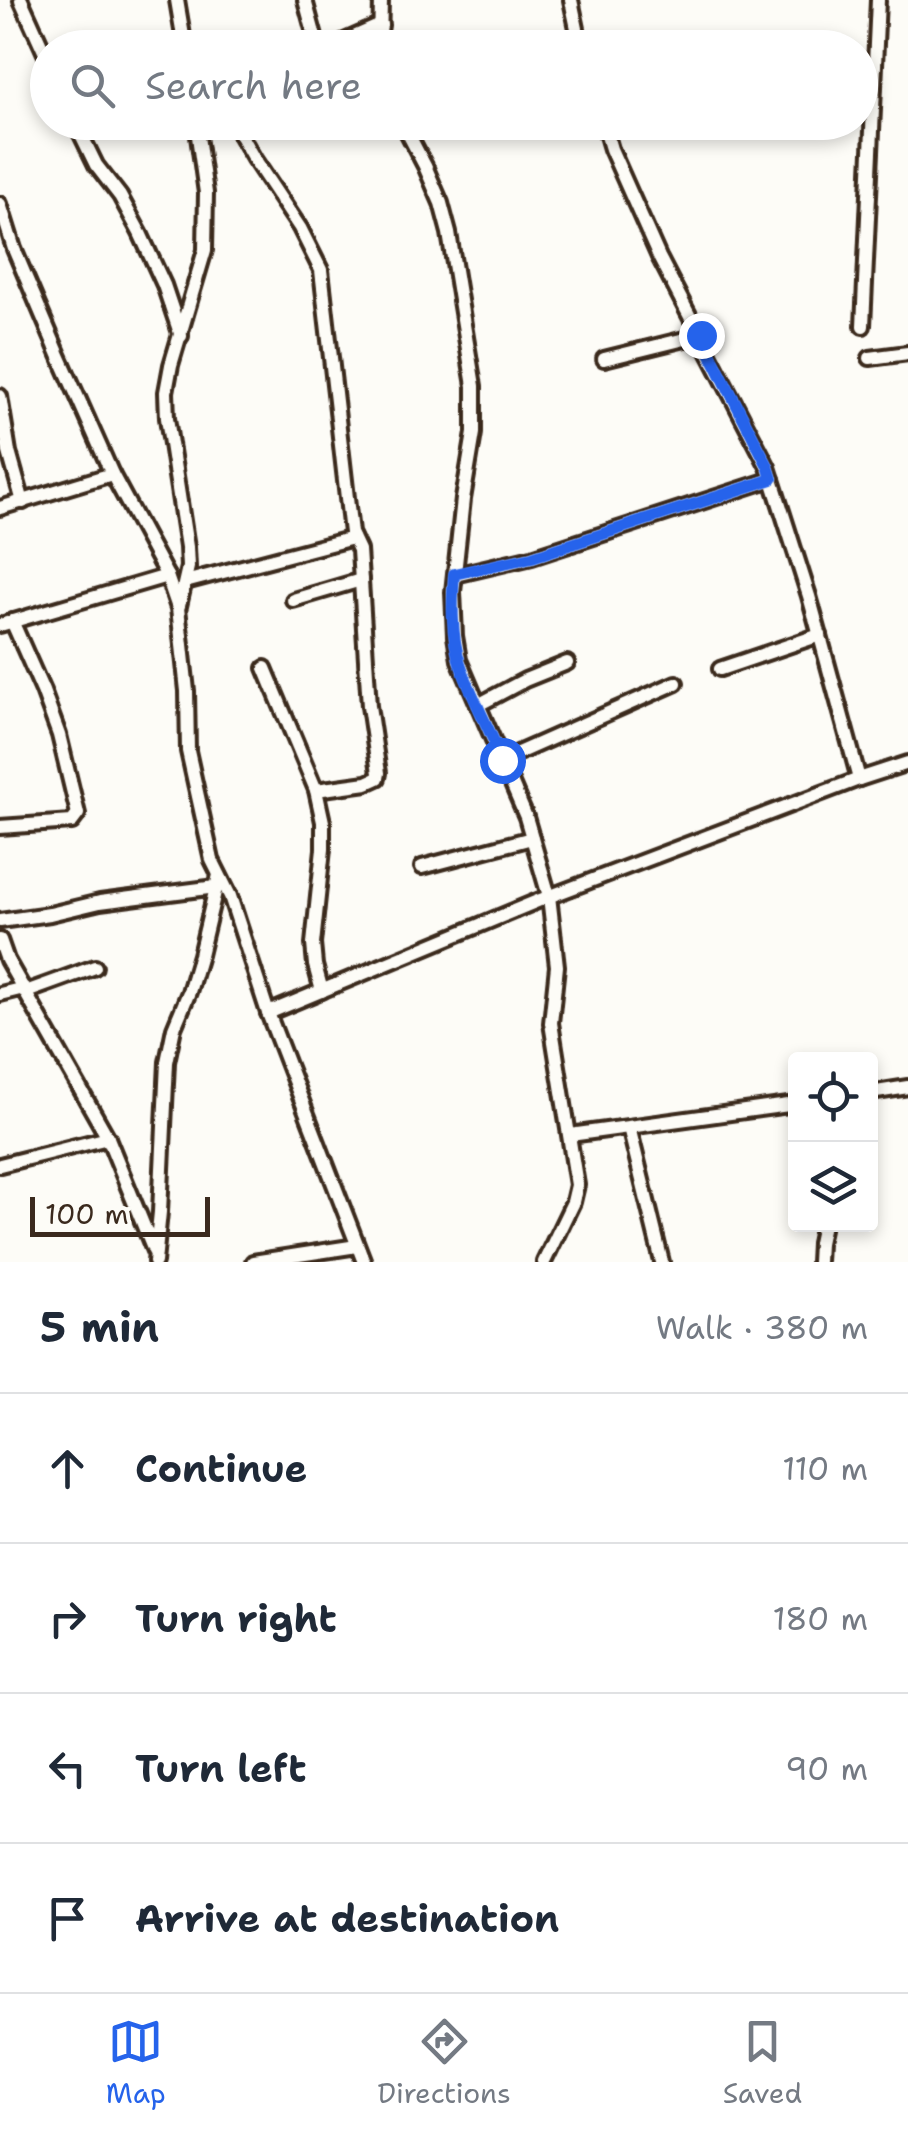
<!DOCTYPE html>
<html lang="en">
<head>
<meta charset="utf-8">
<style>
  :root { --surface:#fff; --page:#f2f2f3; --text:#1f2937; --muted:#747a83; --line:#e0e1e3; --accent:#2563eb }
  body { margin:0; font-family:"Shantell Sans",sans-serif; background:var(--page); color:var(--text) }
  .controls { position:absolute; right:30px; bottom:30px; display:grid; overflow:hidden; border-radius:10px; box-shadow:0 5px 15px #0003 }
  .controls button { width:90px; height:90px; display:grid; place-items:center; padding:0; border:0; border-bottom:2px solid var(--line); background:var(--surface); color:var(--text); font:50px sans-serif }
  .scale { position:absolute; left:30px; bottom:25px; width:180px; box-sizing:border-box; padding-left:10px; border:5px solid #3b2a1e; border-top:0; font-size:28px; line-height:35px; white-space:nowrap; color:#3b2a1e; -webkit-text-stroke:8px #fdfcf7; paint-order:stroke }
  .stop { position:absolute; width:30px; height:30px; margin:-22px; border:8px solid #2563eb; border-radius:50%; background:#fff }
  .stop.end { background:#2563eb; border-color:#fff; box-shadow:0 2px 10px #0008 }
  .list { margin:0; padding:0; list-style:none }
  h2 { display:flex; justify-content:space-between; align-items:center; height:130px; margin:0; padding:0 40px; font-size:42px }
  h2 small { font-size:32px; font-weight:400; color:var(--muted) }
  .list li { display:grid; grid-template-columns:65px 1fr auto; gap:30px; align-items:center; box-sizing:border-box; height:150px; padding:0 40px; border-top:2px solid var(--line) }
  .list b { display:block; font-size:38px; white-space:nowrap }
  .list em { font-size:32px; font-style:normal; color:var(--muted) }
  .icon { flex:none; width:55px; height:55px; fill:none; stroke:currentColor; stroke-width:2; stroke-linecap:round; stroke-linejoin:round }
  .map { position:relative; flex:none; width:908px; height:1262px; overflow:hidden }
  .search { position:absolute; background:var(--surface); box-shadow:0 5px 15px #0003; left:30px; right:30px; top:30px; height:110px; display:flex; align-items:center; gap:25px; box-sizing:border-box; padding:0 35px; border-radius:55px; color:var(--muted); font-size:38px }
  .sheet { height:730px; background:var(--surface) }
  nav { display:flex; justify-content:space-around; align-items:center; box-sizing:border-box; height:140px; border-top:2px solid var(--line); background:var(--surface); font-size:28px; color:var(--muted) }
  nav a { display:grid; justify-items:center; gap:5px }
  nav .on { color:var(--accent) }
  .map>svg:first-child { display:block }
</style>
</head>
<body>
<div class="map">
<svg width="908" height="1262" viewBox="0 0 908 1262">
  <rect width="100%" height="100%" fill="#fdfcf7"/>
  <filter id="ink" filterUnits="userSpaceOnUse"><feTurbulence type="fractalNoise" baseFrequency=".01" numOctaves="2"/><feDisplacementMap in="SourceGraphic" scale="20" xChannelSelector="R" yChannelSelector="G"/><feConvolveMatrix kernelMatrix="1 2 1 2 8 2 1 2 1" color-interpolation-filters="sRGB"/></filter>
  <g filter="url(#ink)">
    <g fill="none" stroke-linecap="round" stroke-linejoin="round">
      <!-- minor casing -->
      <g stroke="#3b2a1e" stroke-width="20">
        <g id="minor">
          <path d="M 21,0 L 48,60"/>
          <path d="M 177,0 L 185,48"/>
          <path d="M 305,0 L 318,48"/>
          <path d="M 571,0 L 581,48"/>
          <path d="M 329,48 L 381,25"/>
          <path d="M 380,48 L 381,0"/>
          <path d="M 75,122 L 96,165 L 120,196 L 140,233 L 164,285 L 181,336"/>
          <path d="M 233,122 L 254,159 L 300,228 L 321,270 L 351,533 L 359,550 L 369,706 L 379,773 L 378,778 L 367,783 L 316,790"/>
          <path d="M 402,122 L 425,166 L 441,203 L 449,233 L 474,386 L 474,433 L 463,499 L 453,592 L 455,636 L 459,660 L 526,817 L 549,896 L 557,966 L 551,1023 L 577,1185 L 573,1202 L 544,1262"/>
          <path d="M 603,122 L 611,149 L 659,257 L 768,467 L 809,596 L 859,779"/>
          <path d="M 0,204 L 14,249 L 59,355 L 112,474 L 167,576 L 178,608 L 187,691 L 188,751 L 212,860 L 230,896 L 268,1013 L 364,1262"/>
          <path d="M 863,326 L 878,0"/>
          <path d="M 870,358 L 908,353"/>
          <path d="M 604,359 L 701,335"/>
          <path d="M 0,396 L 9,452 L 23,502"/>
          <path d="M 0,508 L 112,474"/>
          <path d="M 455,575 L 532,557 L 772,479"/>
          <path d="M 185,582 L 353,538"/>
          <path d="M 293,600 L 361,580"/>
          <path d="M 179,606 L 188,567 L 187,547 L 167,418 L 166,392 L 171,365 L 205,250 L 206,193 L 196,122"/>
          <path d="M 0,625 L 167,576"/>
          <path d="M 265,668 L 316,790 L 323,822 L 323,849 L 313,944 L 315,965 L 322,991"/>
          <path d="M 720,669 L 820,635"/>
          <path d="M 478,705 L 525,680 L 567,663"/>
          <path d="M 502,760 L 676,683"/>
          <path d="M 0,827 L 72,822 L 78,814 L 59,735 L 43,691 L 12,621"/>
          <path d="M 422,867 L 532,838"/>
          <path d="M 0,921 L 50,914 L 100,902 L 216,887"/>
          <path d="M 0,940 L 7,960 L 108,1138 L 154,1251"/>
          <path d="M 26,992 L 95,967"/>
          <path d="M 0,994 L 24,988"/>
          <path d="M 268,1013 L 540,900 L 859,779 L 908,763"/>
          <path d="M 870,1093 L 908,1087"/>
          <path d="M 629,1127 L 662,1262"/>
          <path d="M 570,1135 L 796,1104"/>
          <path d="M 0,1165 L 108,1138"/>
          <path d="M 155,1262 L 160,1212 L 167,1062 L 174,1028 L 189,992 L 200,955 L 219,875"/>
          <path d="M 253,1262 L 357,1246"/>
          <path d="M 818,1262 L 819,1243 L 823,1224"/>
        </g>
      </g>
      <!-- minor -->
      <use href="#minor" stroke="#fdfcf7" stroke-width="12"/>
    </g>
  </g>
  <g fill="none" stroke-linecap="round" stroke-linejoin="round" filter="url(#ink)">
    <!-- route -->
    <path stroke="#2563eb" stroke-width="12" d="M 502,760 C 489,727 471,697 460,663 C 451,636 452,603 454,574 L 532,557 L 772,479 L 768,466 L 701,335"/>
  </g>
</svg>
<div class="controls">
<button><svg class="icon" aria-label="locate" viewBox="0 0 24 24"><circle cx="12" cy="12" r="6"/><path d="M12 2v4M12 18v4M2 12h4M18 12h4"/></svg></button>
<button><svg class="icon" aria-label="layers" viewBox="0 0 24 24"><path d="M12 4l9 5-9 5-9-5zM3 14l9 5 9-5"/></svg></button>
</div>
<div class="scale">100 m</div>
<div class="stop" style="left:502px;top:760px"></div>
<div class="stop end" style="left:701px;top:335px"></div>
<div class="search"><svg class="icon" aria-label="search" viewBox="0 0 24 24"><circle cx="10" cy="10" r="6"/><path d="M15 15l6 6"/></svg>Search here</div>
</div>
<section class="sheet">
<h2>5 min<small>Walk · 380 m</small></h2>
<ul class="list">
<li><svg class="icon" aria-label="ahead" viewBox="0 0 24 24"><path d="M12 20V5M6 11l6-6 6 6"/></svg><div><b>Continue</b></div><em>110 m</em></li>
<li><svg class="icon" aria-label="right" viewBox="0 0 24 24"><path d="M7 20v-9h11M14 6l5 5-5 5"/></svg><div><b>Turn right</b></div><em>180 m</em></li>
<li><svg class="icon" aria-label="left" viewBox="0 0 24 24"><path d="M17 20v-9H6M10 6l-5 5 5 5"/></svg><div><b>Turn left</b></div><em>90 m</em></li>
<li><svg class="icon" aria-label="arrive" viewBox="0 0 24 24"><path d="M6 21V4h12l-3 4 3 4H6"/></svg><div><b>Arrive at destination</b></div></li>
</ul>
</section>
<nav>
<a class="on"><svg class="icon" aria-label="map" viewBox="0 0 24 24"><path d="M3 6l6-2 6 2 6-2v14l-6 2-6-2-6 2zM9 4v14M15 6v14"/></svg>Map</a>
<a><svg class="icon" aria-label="directions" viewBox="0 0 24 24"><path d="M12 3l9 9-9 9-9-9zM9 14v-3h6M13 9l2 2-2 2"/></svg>Directions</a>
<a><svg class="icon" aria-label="saved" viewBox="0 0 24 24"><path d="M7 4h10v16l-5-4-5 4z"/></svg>Saved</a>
</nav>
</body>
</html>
